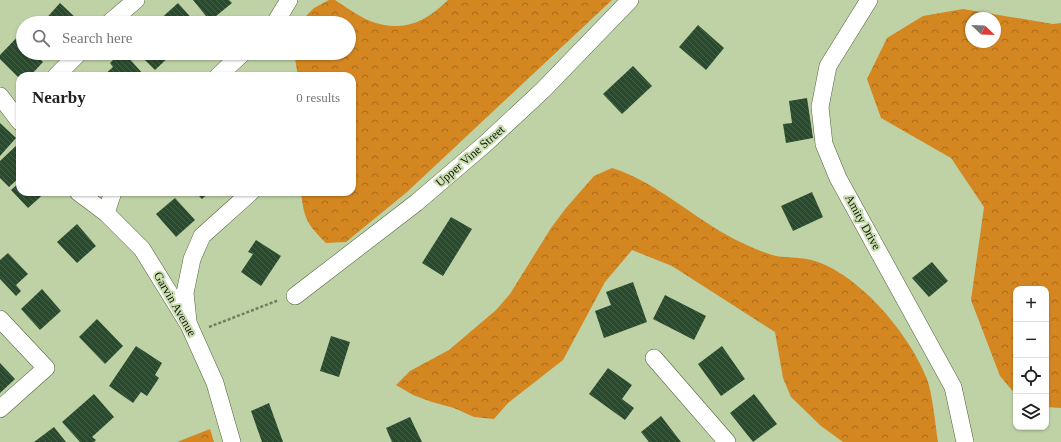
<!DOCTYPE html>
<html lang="en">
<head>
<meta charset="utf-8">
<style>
  :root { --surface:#fff; --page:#f6f6f6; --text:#222; --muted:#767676; --line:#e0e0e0 }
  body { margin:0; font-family:Georgia,serif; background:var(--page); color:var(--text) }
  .controls { position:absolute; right:12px; bottom:12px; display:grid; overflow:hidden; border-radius:8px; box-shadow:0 1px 3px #0004 }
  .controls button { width:36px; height:36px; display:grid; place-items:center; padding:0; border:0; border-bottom:1px solid var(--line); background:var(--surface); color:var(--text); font:20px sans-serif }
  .compass { position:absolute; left:965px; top:12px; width:36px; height:36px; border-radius:50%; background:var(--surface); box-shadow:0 1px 3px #0004; rotate:113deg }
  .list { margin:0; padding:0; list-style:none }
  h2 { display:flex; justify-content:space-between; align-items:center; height:52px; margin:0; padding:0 16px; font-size:17px }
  h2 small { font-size:13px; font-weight:400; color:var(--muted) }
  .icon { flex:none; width:22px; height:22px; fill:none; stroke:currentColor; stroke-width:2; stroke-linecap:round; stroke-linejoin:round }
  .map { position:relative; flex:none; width:1061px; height:442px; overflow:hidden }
  .search { position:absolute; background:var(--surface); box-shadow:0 1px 3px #0004; left:16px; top:16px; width:340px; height:44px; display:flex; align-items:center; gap:10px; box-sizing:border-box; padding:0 14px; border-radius:22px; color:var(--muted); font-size:15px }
  .panel { position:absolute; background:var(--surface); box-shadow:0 1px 3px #0004; left:16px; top:72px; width:340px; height:124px; border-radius:12px }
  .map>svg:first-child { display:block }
</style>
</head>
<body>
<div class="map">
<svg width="1061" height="442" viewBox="0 0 1061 442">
  <defs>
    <pattern id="forest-crowns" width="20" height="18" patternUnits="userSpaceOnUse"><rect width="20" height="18" fill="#d48621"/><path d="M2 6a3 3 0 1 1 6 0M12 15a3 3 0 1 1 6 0" fill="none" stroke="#ab6d1b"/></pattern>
    <pattern id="building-back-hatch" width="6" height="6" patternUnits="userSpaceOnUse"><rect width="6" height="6" fill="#294a2d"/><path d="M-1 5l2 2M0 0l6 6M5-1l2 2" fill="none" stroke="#456048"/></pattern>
  </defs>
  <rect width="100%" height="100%" fill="#bed2a6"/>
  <!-- forest -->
  <g fill="url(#forest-crowns)" fill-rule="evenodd">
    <path d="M 329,0 L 335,0 C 346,7 358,16 370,21 C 401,33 425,23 448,0 L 612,0 L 407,192 L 346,242 L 326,243 C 307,224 304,219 301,192 L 352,192 L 352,76 L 298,76 L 294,53 L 349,53 L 349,23 L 299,23 L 314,8 Z"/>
    <path d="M 963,9 L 1053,24 L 1061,23 L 1061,408 L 1046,407 L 1046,289 L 1016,289 L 1016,395 L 1000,376 L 971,300 L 984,207 L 951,158 L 881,118 L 867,79 L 887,38 L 923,16 ZM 971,18 L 995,18 L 995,42 L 971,42 Z"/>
    <path d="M 612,168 C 653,180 694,218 734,239 C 746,245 763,253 776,256 C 789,258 803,257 815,261 C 861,276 910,335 927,379 C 933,397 935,423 938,442 L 843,442 L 821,426 L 791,397 L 783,378 L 775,332 L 672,266 L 632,250 L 605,282 L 563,360 L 508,403 L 494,419 L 474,417 L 454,408 L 432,402 L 413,395 L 396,385 L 410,371 L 449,350 L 496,310 L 510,294 L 551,228 L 566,208 L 594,176 Z"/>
    <path d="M 210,429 L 214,442 L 177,442 Z"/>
  </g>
  <!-- building -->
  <g fill="url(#building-back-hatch)">
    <path d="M 193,0 L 229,0 L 232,3 L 210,21 Z"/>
    <path d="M 60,3 L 78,20 L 75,23 L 42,23 Z"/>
    <path d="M 178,3 L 196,23 L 158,23 L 157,22 Z"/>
    <path d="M 698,25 L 724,48 L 706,70 L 679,47 Z"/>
    <path d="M 23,31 L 23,53 L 33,53 L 43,62 L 30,76 L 20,76 L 20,79 L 0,59 L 0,55 Z"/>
    <path d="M 120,53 L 124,53 L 145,76 L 103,76 L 113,67 L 110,63 Z"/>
    <path d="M 138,53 L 173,53 L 155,70 Z"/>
    <path d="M 633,66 L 652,86 L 622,114 L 603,94 Z"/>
    <path d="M 807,98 L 813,138 L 786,143 L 783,124 L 792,123 L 789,101 Z"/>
    <path d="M 0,123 L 16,138 L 0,156 Z"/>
    <path d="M 19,143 L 20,177 L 9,187 L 0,178 L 0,161 Z"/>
    <path d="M 20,182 L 20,192 L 46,192 L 28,208 L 11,190 Z"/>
    <path d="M 195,192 L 210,192 L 202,199 Z"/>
    <path d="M 812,192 L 823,217 L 793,231 L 781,206 Z"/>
    <path d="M 175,198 L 195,220 L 176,237 L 156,214 Z"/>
    <path d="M 451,217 L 472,229 L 443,276 L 422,263 Z"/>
    <path d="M 77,224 L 96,246 L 77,263 L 57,242 Z"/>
    <path d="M 256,240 L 281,256 L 261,286 L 241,272 L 253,254 L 248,252 Z"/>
    <path d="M 8,253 L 28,274 L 16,285 L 21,291 L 16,296 L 0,279 L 0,260 Z"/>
    <path d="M 932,262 L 948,281 L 929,297 L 912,278 Z"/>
    <path d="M 633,282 L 647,322 L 604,338 L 595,311 L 611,305 L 606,292 Z"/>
    <path d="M 42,289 L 61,311 L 40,330 L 21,309 Z"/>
    <path d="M 665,295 L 706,316 L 694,340 L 653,319 Z"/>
    <path d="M 97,319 L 123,346 L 105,364 L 79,337 Z"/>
    <path d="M 331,336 L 350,342 L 339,377 L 320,371 Z"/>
    <path d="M 136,346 L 162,363 L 155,375 L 159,378 L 147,396 L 141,392 L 133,403 L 109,386 Z"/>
    <path d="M 722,346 L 745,379 L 721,396 L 698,364 Z"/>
    <path d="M 0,363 L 15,379 L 0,393 Z"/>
    <path d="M 608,368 L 632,385 L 622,399 L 634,408 L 625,420 L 589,394 Z"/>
    <path d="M 94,394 L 114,417 L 92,437 L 96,440 L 94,442 L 80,442 L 62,422 Z"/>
    <path d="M 754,394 L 777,424 L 753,442 L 730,413 Z"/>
    <path d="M 269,403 L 283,442 L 262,442 L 251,411 Z"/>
    <path d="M 661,416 L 681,442 L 649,442 L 641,432 Z"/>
    <path d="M 410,417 L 422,442 L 392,442 L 386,428 Z"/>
    <path d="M 54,427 L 66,442 L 34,442 Z"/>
  </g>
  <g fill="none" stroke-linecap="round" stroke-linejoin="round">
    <!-- minor casing -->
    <g stroke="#51613a" stroke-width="18">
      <g id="minor">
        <path d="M 869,0 L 828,66 L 820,107 L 824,144 L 838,178 L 953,387 L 965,442"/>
        <path d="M 109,23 L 136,0"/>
        <path d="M 275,23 L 289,0"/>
        <path d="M 56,76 L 79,53"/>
        <path d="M 218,76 L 243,53"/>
        <path d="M 0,96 L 20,122"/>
        <path d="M 78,192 L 106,213 L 142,249 L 189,325 L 215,383 L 232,442"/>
        <path d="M 106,213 L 113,192"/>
        <path d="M 295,296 L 416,203 L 485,144 L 543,90 L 630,0"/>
        <path d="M 0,319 L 46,368 L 0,409"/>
        <path d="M 188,321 L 185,293 L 192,259 L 202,236 L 251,192"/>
        <path d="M 654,358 L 727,442"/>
      </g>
    </g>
    <!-- path -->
    <path stroke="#717f60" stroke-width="2.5" stroke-dasharray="3 2" stroke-linecap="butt" d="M 209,327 L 279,300"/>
    <!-- minor -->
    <use href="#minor" stroke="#fff" stroke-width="17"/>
  </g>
  <g text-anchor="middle" stroke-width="4" stroke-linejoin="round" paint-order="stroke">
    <!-- street labels -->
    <g font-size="12" fill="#101607" stroke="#cbdfb2">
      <text transform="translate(470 156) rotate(-41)" y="4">Upper Vine Street</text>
      <text transform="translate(863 222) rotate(61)" y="4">Amity Drive</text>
      <text transform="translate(175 304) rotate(60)" y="4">Garvin Avenue</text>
    </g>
  </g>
</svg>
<div class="controls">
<button>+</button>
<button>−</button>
<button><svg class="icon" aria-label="locate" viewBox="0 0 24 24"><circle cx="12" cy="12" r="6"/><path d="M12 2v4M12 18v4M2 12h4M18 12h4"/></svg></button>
<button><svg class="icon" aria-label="layers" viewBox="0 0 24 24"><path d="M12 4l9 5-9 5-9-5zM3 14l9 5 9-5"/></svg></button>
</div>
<svg class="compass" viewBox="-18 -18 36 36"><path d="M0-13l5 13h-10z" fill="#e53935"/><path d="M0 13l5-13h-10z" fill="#767676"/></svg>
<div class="search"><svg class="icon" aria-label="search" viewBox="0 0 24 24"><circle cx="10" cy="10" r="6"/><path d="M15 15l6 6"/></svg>Search here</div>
<section class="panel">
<h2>Nearby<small>0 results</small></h2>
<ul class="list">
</ul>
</section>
</div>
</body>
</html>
